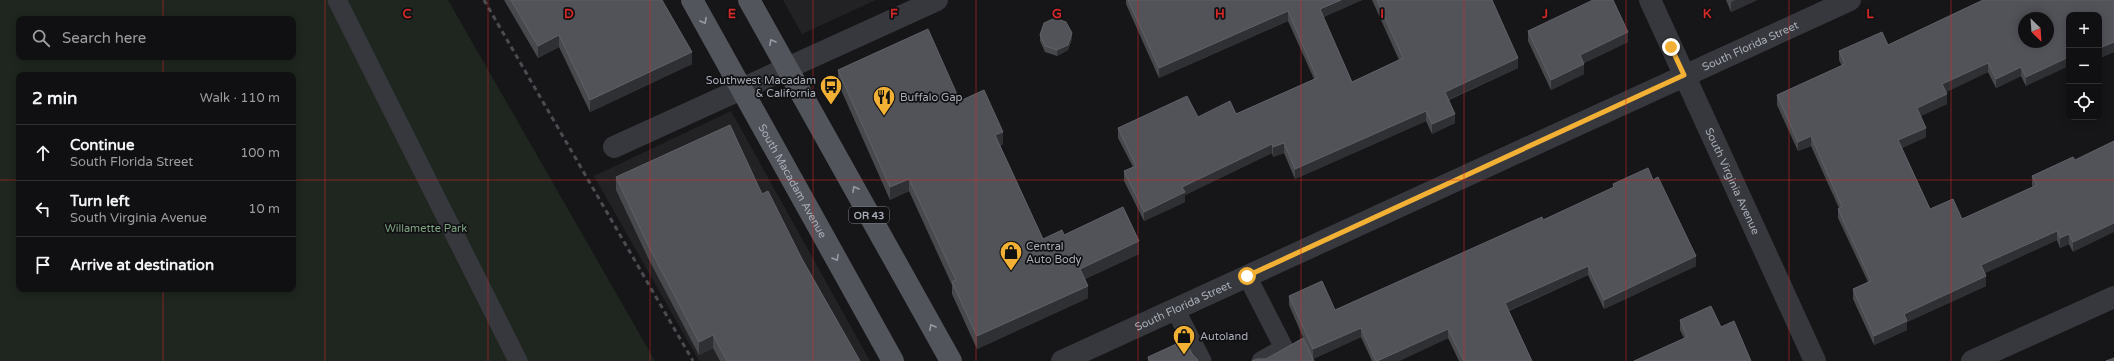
<!DOCTYPE html>
<html lang="en">
<head>
<meta charset="utf-8">
<style>
  :root { --surface:#101012; --page:#1e1e20; --text:#f1f3f6; --muted:#9c9d9f; --line:#303032 }
  body { margin:0; font-family:"Varela Round",sans-serif; background:var(--page); color:var(--text) }
  .controls { position:absolute; right:12px; top:12px; display:grid; overflow:hidden; border-radius:8px; box-shadow:0 2px 10px #0003 }
  .controls button { width:36px; height:36px; display:grid; place-items:center; padding:0; border:0; border-bottom:1px solid var(--line); background:var(--surface); color:var(--text); font:20px sans-serif }
  .compass { position:absolute; left:2018px; top:12px; width:36px; height:36px; border-radius:50%; background:var(--surface); box-shadow:0 2px 10px #0003; rotate:155deg }
  .stop { position:absolute; width:12px; height:12px; margin:-9px; border:3px solid #f2b134; border-radius:50%; background:#fff }
  .stop.end { background:#f2b134; border-color:#fff; box-shadow:0 1px 4px #0008 }
  .list { margin:0; padding:0; list-style:none }
  h2 { display:flex; justify-content:space-between; align-items:center; height:52px; margin:0; padding:0 16px; font-size:17px }
  h2 small { font-size:13px; font-weight:400; color:var(--muted) }
  .list li { display:grid; grid-template-columns:26px 1fr auto; gap:12px; align-items:center; box-sizing:border-box; height:56px; padding:0 16px; border-top:1px solid var(--line) }
  .list b { display:block; font-size:15px; white-space:nowrap }
  .list p { margin:0; font-size:13px; white-space:nowrap; color:var(--muted) }
  .list em { font-size:13px; font-style:normal; color:var(--muted) }
  .icon { flex:none; width:22px; height:22px; fill:none; stroke:currentColor; stroke-width:2; stroke-linecap:round; stroke-linejoin:round }
  .map { position:relative; flex:none; width:2114px; height:361px; overflow:hidden }
  .search { position:absolute; background:var(--surface); box-shadow:0 2px 10px #0003; left:16px; top:16px; width:280px; height:44px; display:flex; align-items:center; gap:10px; box-sizing:border-box; padding:0 14px; border-radius:8px; color:var(--muted); font-size:15px }
  .panel { position:absolute; background:var(--surface); box-shadow:0 2px 10px #0003; left:16px; top:72px; width:280px; height:220px; border-radius:8px }
  .map>svg:first-child { display:block }
</style>
</head>
<body>
<div class="map">
<svg width="2114" height="361" viewBox="0 0 2114 361">
  <rect width="100%" height="100%" fill="#161618"/>
  <!-- built -->
  <g fill="#222225">
    <path d="M 783,0 L 876,0 L 802,34 Z"/>
    <path d="M 731,111 L 870,361 L 699,361 L 594,176 Z"/>
  </g>
  <!-- green -->
  <path fill="#1e261f" fill-rule="evenodd" d="M 0,0 L 448,0 L 655,361 L 0,361 ZM 19,19 L 293,19 L 293,57 L 19,57 ZM 19,75 L 293,75 L 293,289 L 19,289 Z"/>
  <g fill="none" stroke-linecap="round" stroke-linejoin="round">
    <!-- lane -->
    <g stroke="#37383d" stroke-width="19">
      <path d="M 337,0 L 518,361"/>
      <path d="M 1247,276 L 1284,348 L 1261,361"/>
      <path d="M 1175,309 L 1202,361"/>
    </g>
    <!-- street -->
    <g stroke="#37383d" stroke-width="22">
      <path id="s1" d="M 1650,0 L 1815,361"/>
      <path d="M 614,147 L 937,0"/>
      <path id="s2" d="M 1062,361 L 1850,0"/>
      <path d="M 1972,361 L 2114,297"/>
    </g>
    <!-- primary -->
    <g stroke="#53555c" stroke-width="22">
      <path id="s3" d="M 692,0 L 893,361"/>
      <path d="M 749,0 L 951,361"/>
    </g>
    <!-- rail -->
    <path stroke="#4a4c52" stroke-width="3" stroke-dasharray="5 4" stroke-linecap="butt" d="M 484,0 L 693,361"/>
  </g>
  <!-- wall -->
  <g fill="#47494d">
    <path d="M 504,0 L 662,0 L 692,64 L 590,112 L 559,47 L 538,58 Z"/>
    <path d="M 1126,0 L 1362,0 L 1323,17 L 1352,82 L 1399,60 L 1372,0 L 1492,0 L 1518,68 L 1449,100 L 1455,123 L 1432,134 L 1426,121 L 1295,179 L 1284,153 L 1273,157 L 1272,153 L 1185,195 L 1185,202 L 1144,221 L 1124,181 L 1124,171 L 1133,167 L 1118,138 L 1118,128 L 1198,117 L 1236,114 L 1314,79 L 1288,21 L 1159,78 L 1126,4 Z"/>
    <path d="M 1726,0 L 1757,0 L 1731,12 Z"/>
    <path d="M 2114,0 L 2114,52 L 2102,57 L 2099,52 L 2099,15 L 2026,86 L 2021,76 L 1996,88 L 1988,72 L 1946,92 L 1947,104 L 1920,116 L 1926,137 L 1902,148 L 1930,209 L 1962,219 L 2033,187 L 2032,185 L 2032,176 L 2073,157 L 2073,252 L 2069,244 L 2060,248 L 2057,240 L 1985,273 L 1986,286 L 1907,322 L 1907,330 L 1874,345 L 1853,299 L 1853,289 L 1868,282 L 1838,218 L 1838,209 L 1839,208 L 1811,146 L 1798,151 L 1777,105 L 1777,95 L 1842,66 L 1839,60 L 1839,51 L 1888,45 Z"/>
    <path d="M 1528,31 L 1628,42 L 1584,63 L 1584,74 L 1551,90 L 1528,41 Z"/>
    <path d="M 1040,35 L 1072,39 L 1068,50 L 1057,56 L 1045,52 L 1040,41 Z"/>
    <path d="M 838,70 L 960,101 L 1003,144 L 1000,146 L 1043,239 L 1064,235 L 1139,254 L 1085,279 L 1088,298 L 977,349 L 952,294 L 952,285 L 909,191 L 890,200 L 838,83 Z"/>
    <path d="M 616,177 L 762,194 L 802,259 L 860,361 L 720,361 L 713,348 L 699,355 L 649,260 L 616,190 Z"/>
    <path d="M 1653,180 L 1696,266 L 1604,309 L 1588,275 L 1509,311 L 1532,361 L 1459,361 L 1448,338 L 1399,361 L 1372,361 L 1361,337 L 1313,359 L 1266,359 L 1308,349 L 1289,305 L 1289,296 L 1335,310 L 1543,220 L 1613,188 L 1613,184 Z"/>
    <path d="M 1680,320 L 1721,327 L 1684,338 L 1680,330 Z"/>
  </g>
  <!-- shaded-wall -->
  <g fill="#2f3033">
    <path d="M 1341,0 L 1362,0 L 1320,19 L 1320,9 Z"/>
    <path d="M 1735,0 L 1757,0 L 1731,12 L 1731,2 Z"/>
    <path d="M 1288,11 L 1288,21 L 1159,78 L 1159,68 Z"/>
    <path d="M 1628,32 L 1628,42 L 1580,65 L 1580,55 Z"/>
    <path d="M 1072,33 L 1072,39 L 1068,50 L 1057,56 L 1057,50 Z"/>
    <path d="M 559,35 L 559,47 L 538,58 L 538,46 Z"/>
    <path d="M 2114,42 L 2114,52 L 2102,57 L 2102,47 Z"/>
    <path d="M 692,52 L 692,64 L 590,112 L 590,100 Z"/>
    <path d="M 2069,57 L 2069,66 L 2026,86 L 2026,77 Z"/>
    <path d="M 1518,58 L 1518,68 L 1445,101 L 1445,92 Z"/>
    <path d="M 1988,63 L 1988,72 L 1942,94 L 1942,84 Z"/>
    <path d="M 1584,64 L 1584,74 L 1551,90 L 1551,80 Z"/>
    <path d="M 2021,67 L 2021,76 L 1996,88 L 1996,79 Z"/>
    <path d="M 1947,94 L 1947,104 L 1917,118 L 1917,108 Z"/>
    <path d="M 1426,111 L 1426,121 L 1295,179 L 1295,169 Z"/>
    <path d="M 1455,114 L 1455,123 L 1432,134 L 1432,124 Z"/>
    <path d="M 1926,128 L 1926,137 L 1898,150 L 1898,140 Z"/>
    <path d="M 1003,132 L 1003,144 L 995,148 L 995,135 Z"/>
    <path d="M 1811,136 L 1811,146 L 1798,151 L 1798,142 Z"/>
    <path d="M 1284,143 L 1284,153 L 1273,157 L 1273,147 Z"/>
    <path d="M 1272,144 L 1272,153 L 1185,195 L 1185,202 L 1144,221 L 1144,212 L 1182,187 Z"/>
    <path d="M 909,179 L 909,191 L 890,200 L 890,187 Z"/>
    <path d="M 2114,223 L 2114,232 L 2073,252 L 2073,242 Z"/>
    <path d="M 2057,231 L 2057,240 L 1981,275 L 1981,265 Z"/>
    <path d="M 2069,234 L 2069,244 L 2060,248 L 2060,238 Z"/>
    <path d="M 1139,241 L 1139,254 L 1080,281 L 1080,269 Z"/>
    <path d="M 1696,256 L 1696,266 L 1604,309 L 1604,300 Z"/>
    <path d="M 1588,266 L 1588,275 L 1505,312 L 1505,303 Z"/>
    <path d="M 1986,276 L 1986,286 L 1907,322 L 1907,330 L 1874,345 L 1874,336 L 1904,314 Z"/>
    <path d="M 1088,286 L 1088,298 L 977,349 L 977,336 Z"/>
    <path d="M 1361,328 L 1361,337 L 1313,359 L 1313,349 Z"/>
    <path d="M 1448,329 L 1448,338 L 1399,361 L 1377,361 Z"/>
    <path d="M 713,335 L 713,348 L 699,355 L 699,342 Z"/>
  </g>
  <!-- building -->
  <g fill="#525359" stroke="#5f6168" fill-rule="evenodd">
    <path d="M 511,0 L 662,0 L 692,52 L 590,100 L 559,35 L 538,46 Z"/>
    <path d="M 1128,0 L 1341,0 L 1320,9 L 1352,82 L 1403,58 L 1377,0 L 1492,0 L 1518,58 L 1445,92 L 1455,114 L 1432,124 L 1426,111 L 1295,169 L 1284,143 L 1273,147 L 1272,144 L 1182,187 L 1185,192 L 1144,212 L 1124,171 L 1136,166 L 1118,128 L 1187,96 L 1198,117 L 1230,101 L 1236,114 L 1317,78 L 1288,11 L 1159,68 Z"/>
    <path d="M 1593,0 L 1613,0 L 1628,32 L 1580,55 L 1584,64 L 1551,80 L 1528,31 Z"/>
    <path d="M 1983,0 L 2114,0 L 2114,42 L 2102,47 L 2099,43 L 2099,15 L 2069,15 L 2069,57 L 2026,77 L 2021,67 L 1996,79 L 1988,63 L 1942,84 L 1947,94 L 1917,108 L 1926,128 L 1898,140 L 1930,209 L 1953,199 L 1962,219 L 2037,185 L 2032,176 L 2073,157 L 2075,160 L 2114,141 L 2114,223 L 2073,242 L 2069,234 L 2060,238 L 2057,231 L 1981,265 L 1986,276 L 1904,314 L 1907,321 L 1874,336 L 1853,289 L 1871,281 L 1838,209 L 1842,207 L 1811,136 L 1798,142 L 1777,95 L 1845,64 L 1839,51 L 1882,32 L 1888,45 ZM 2024,18 L 2048,18 L 2048,42 L 2024,42 Z"/>
    <path d="M 1055,18 L 1066,22 L 1072,33 L 1068,45 L 1057,50 L 1045,46 L 1040,35 L 1044,23 Z"/>
    <path d="M 928,29 L 960,101 L 984,90 L 1003,132 L 995,135 L 1043,239 L 1062,230 L 1064,235 L 1123,207 L 1139,241 L 1080,269 L 1088,286 L 977,336 L 952,282 L 956,280 L 909,179 L 890,187 L 838,70 Z"/>
    <path d="M 730,125 L 762,194 L 768,191 L 802,259 L 860,361 L 727,361 L 713,335 L 699,342 L 649,247 L 616,177 Z"/>
    <path d="M 1648,168 L 1653,180 L 1658,177 L 1696,256 L 1604,300 L 1588,266 L 1505,303 L 1532,361 L 1464,361 L 1448,329 L 1377,361 L 1376,361 L 1361,328 L 1313,349 L 1289,296 L 1322,281 L 1335,310 L 1542,217 L 1543,220 L 1614,187 L 1613,184 Z"/>
    <path d="M 1711,306 L 1721,327 L 1734,321 L 1751,361 L 1634,361 L 1687,337 L 1680,320 Z"/>
    <path d="M 1303,338 L 1314,361 L 1252,361 L 1257,359 L 1266,359 Z"/>
    <path d="M 1185,340 L 1192,354 L 1197,359 L 1198,361 L 1149,361 L 1148,357 Z"/>
    <path d="M 2114,358 L 2114,361 L 2106,361 Z"/>
  </g>
  <!-- one-way arrows -->
  <defs><path id="oneway-chevron" d="M-2-3.5L2.5 0L-2 3.5" fill="none" stroke-width="1.6" stroke-linecap="round" stroke-linejoin="round"/></defs>
  <g stroke="#979ba6">
    <use href="#oneway-chevron" transform="translate(704 21) rotate(61)"/>
    <use href="#oneway-chevron" transform="translate(772 42) rotate(-119)"/>
    <use href="#oneway-chevron" transform="translate(855 189) rotate(-119)"/>
    <use href="#oneway-chevron" transform="translate(836 258) rotate(61)"/>
    <use href="#oneway-chevron" transform="translate(932 327) rotate(-119)"/>
  </g>
  <g fill="none" stroke-linecap="round" stroke-linejoin="round">
    <!-- route -->
    <path stroke="#f2b134" stroke-width="5" d="M 1247,276 L 1684,75 L 1671,47"/>
  </g>
  <!-- grid -->
  <path fill="none" stroke="#d62828" stroke-width="1" stroke-opacity="0.55" d="M 163,0 L 163,19M 325,0 L 325,361M 488,0 L 488,361M 650,0 L 650,361M 813,0 L 813,361M 976,0 L 976,361M 1138,0 L 1138,361M 1301,0 L 1301,361M 1464,0 L 1464,361M 1626,0 L 1626,361M 1789,0 L 1789,361M 1951,0 L 1951,361M 163,57 L 163,75M 0,180 L 19,180M 293,180 L 2114,180M 163,289 L 163,361"/>
  <!-- icons -->
  <defs>
    <g id="bus-pin" transform="scale(1.15)"><path d="M0 17L-7.5 6A9.5 9.5 0 1 1 7.5 6Z" fill="#f2b134" stroke="#111113"/><path d="M-5-6H5V4H4V6H2V4H-2V6H-4V4H-5ZM-3.5-4V0h7V-4ZM-3.5 1.2v1.5H-2V1.2ZM2 1.2v1.5H3.5V1.2Z" fill="#111"/></g>
    <g id="restaurant-pin" transform="scale(1.15)"><path d="M0 17L-7.5 6A9.5 9.5 0 1 1 7.5 6Z" fill="#f2b134" stroke="#111113"/><path d="M-5-6h1v4h1v-4h1v4h1v-4h1v5L-1.5 .5V6h-2V.5L-5-1ZM5-6V6H3V1.5H1.5Q1.5-4 5-6Z" fill="#111"/></g>
    <g id="shop-pin" transform="scale(1.15)"><path d="M0 17L-7.5 6A9.5 9.5 0 1 1 7.5 6Z" fill="#f2b134" stroke="#111113"/><path d="M-5-2.5h2.3a2.7 3.5 0 0 1 5.4 0H5L5.5 6h-11ZM-1.5-2.5h3a1.5 2.3 0 0 0-3 0Z" fill="#111"/></g>
  </defs>
  <g fill-rule="evenodd">
    <use href="#bus-pin" x="831" y="86"/>
    <use href="#restaurant-pin" x="884" y="97"/>
    <use href="#shop-pin" x="1011" y="252"/>
    <use href="#shop-pin" x="1184" y="336"/>
  </g>
  <g text-anchor="middle" stroke-width="3.5" stroke-linejoin="round" paint-order="stroke">
    <!-- shield labels -->
    <rect fill="#111113" stroke="#7b7e86" stroke-width="1" x="849" y="207" width="40" height="16" rx="3"/>
    <g font-size="10" font-weight="bold" fill="#a8adb8">
      <text x="869" y="219">OR 43</text>
    </g>
    <!-- street labels -->
    <g font-size="11" fill="#a8adb8" stroke="#111113">
      <text dy="4" stroke="none"><textPath href="#s2" startOffset="757">South Florida Street</textPath></text>
      <text dy="4" stroke="none"><textPath href="#s3" startOffset="207">South Macadam Avenue</textPath></text>
      <text dy="4" stroke="none"><textPath href="#s1" startOffset="199">South Virginia Avenue</textPath></text>
      <text dy="4" stroke="none"><textPath href="#s2" startOffset="133">South Florida Street</textPath></text>
    </g>
    <!-- poi labels -->
    <g font-size="11" fill="#a8adb8" stroke="#111113" text-anchor="start">
      <text x="816" y="84" text-anchor="end">Southwest Macadam<tspan x="816" dy="13">&amp; California</tspan></text>
      <text x="900" y="101">Buffalo Gap</text>
      <text x="1026" y="250">Central<tspan x="1026" dy="13">Auto Body</tspan></text>
      <text x="1200" y="340">Autoland</text>
    </g>
    <!-- park labels -->
    <g font-size="11" fill="#7fa381" stroke="#111113">
      <text x="426" y="232">Willamette Park</text>
    </g>
  </g>
  <g font-size="13" text-anchor="middle" font-weight="bold" fill="#d62828" stroke="#111113" stroke-width="3.5" stroke-linejoin="round" paint-order="stroke">
    <text x="407" y="18">C</text>
    <text x="569" y="18">D</text>
    <text x="732" y="18">E</text>
    <text x="894" y="18">F</text>
    <text x="1057" y="18">G</text>
    <text x="1220" y="18">H</text>
    <text x="1382" y="18">I</text>
    <text x="1545" y="18">J</text>
    <text x="1707" y="18">K</text>
    <text x="1870" y="18">L</text>
  </g>
</svg>
<div class="controls">
<button>+</button>
<button>−</button>
<button><svg class="icon" aria-label="locate" viewBox="0 0 24 24"><circle cx="12" cy="12" r="6"/><path d="M12 2v4M12 18v4M2 12h4M18 12h4"/></svg></button>
</div>
<svg class="compass" viewBox="-18 -18 36 36"><path d="M0-13l5 13h-10z" fill="#e53935"/><path d="M0 13l5-13h-10z" fill="#9c9d9f"/></svg>
<div class="stop" style="left:1247px;top:276px"></div>
<div class="stop end" style="left:1671px;top:47px"></div>
<div class="search"><svg class="icon" aria-label="search" viewBox="0 0 24 24"><circle cx="10" cy="10" r="6"/><path d="M15 15l6 6"/></svg>Search here</div>
<section class="panel">
<h2>2 min<small>Walk · 110 m</small></h2>
<ul class="list">
<li><svg class="icon" aria-label="ahead" viewBox="0 0 24 24"><path d="M12 20V5M6 11l6-6 6 6"/></svg><div><b>Continue</b><p>South Florida Street</p></div><em>100 m</em></li>
<li><svg class="icon" aria-label="left" viewBox="0 0 24 24"><path d="M17 20v-9H6M10 6l-5 5 5 5"/></svg><div><b>Turn left</b><p>South Virginia Avenue</p></div><em>10 m</em></li>
<li><svg class="icon" aria-label="arrive" viewBox="0 0 24 24"><path d="M6 21V4h12l-3 4 3 4H6"/></svg><div><b>Arrive at destination</b></div></li>
</ul>
</section>
</div>
</body>
</html>
